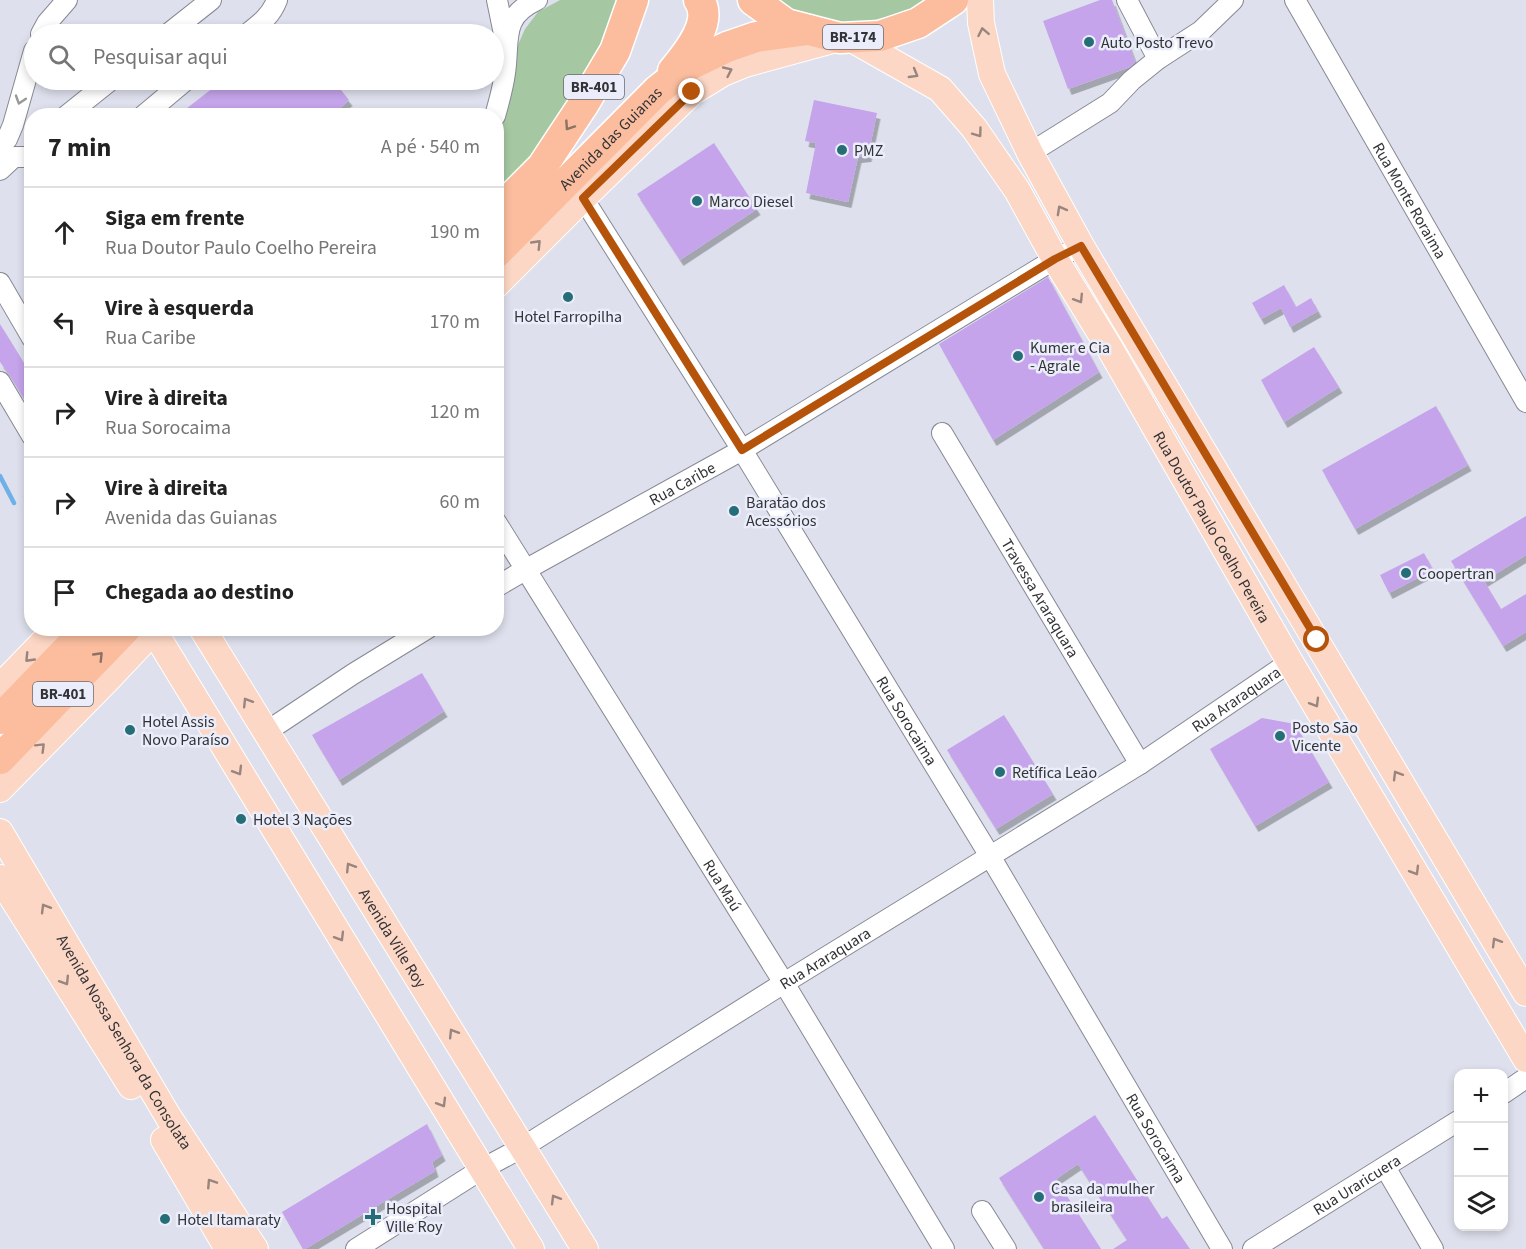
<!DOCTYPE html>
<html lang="pt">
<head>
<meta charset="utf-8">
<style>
  :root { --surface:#fff; --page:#f6f6f6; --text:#222; --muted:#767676; --line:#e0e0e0 }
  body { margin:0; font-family:"Source Sans 3",sans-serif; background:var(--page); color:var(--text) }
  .controls { position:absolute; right:18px; bottom:18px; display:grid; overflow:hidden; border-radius:12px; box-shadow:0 3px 9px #0003 }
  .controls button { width:54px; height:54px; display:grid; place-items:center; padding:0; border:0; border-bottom:2px solid var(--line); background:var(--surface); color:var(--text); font:30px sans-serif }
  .stop { position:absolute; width:18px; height:18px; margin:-14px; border:4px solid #b45309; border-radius:50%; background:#fff }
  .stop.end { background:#b45309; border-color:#fff; box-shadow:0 2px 6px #0008 }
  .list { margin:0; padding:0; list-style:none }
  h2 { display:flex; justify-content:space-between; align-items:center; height:78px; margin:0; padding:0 24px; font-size:26px }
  h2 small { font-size:20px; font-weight:400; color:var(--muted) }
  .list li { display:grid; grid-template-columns:39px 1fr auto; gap:18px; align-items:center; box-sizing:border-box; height:90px; padding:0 24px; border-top:2px solid var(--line) }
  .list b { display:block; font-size:22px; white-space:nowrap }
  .list p { margin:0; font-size:20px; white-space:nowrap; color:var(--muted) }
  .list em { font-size:20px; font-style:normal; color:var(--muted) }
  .icon { flex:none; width:33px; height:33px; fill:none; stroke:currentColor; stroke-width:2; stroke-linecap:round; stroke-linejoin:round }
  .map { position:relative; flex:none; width:1526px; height:1249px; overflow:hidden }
  .search { position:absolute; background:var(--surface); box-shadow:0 3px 9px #0003; left:24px; top:24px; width:480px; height:66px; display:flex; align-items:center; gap:15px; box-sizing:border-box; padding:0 21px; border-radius:33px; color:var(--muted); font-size:22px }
  .panel { position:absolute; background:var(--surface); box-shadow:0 3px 9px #0003; left:24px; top:108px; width:480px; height:528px; border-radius:24px }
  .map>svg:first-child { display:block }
</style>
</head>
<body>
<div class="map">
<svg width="1526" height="1249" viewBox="0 0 1526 1249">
  <defs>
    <filter id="shadow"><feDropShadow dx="3.5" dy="6" stdDeviation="0" flood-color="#0004"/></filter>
  </defs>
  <rect width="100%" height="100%" fill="#dee1ed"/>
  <!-- green -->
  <g fill="#a5c8a2">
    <path d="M 560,0 L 617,0 L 591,69 L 526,169 L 497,197 L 496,134 L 510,94 L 517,47 L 525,29 L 538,12 Z"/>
    <path d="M 770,0 L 931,0 L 920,8 L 855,25 L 798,16 Z"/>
  </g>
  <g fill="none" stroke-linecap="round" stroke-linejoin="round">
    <!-- stream -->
    <path stroke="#6eb0e7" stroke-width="4.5" d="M 0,476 L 14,503"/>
  </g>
  <!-- building -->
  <g fill="#c5a4eb" filter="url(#shadow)">
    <path d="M 1100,0 L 1112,0 L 1135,62 L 1130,67 L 1068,89 L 1043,21 Z"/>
    <path d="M 223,80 L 333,80 L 349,100 L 331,116 L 177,116 Z"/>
    <path d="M 814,100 L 877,113 L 868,156 L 858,157 L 848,202 L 806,193 L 816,143 L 805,141 Z"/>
    <path d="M 714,143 L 757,209 L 680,260 L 637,194 Z"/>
    <path d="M 1048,277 L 1099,372 L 993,440 L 939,344 Z"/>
    <path d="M 1284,285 L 1296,307 L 1311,298 L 1318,311 L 1290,327 L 1281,308 L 1261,319 L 1252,303 Z"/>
    <path d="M 0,324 L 32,376 L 32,412 L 10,376 L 0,362 Z"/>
    <path d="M 1314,347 L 1339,387 L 1284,422 L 1261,380 Z"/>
    <path d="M 1436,406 L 1468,465 L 1355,529 L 1322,470 Z"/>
    <path d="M 1526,516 L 1526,555 L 1484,581 L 1501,609 L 1526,594 L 1526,632 L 1503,646 L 1451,561 Z"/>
    <path d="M 1424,553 L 1433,570 L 1389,593 L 1380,575 Z"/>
    <path d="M 422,673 L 444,711 L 339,780 L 312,735 Z"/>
    <path d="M 1004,715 L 1053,794 L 996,829 L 947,750 Z"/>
    <path d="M 1262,718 L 1295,724 L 1329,782 L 1255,826 L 1210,749 Z"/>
    <path d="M 1095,1115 L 1162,1219 L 1167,1216 L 1190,1249 L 1113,1249 L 1127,1240 L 1078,1164 L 1056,1179 L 1101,1249 L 1044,1249 L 999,1178 Z"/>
    <path d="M 427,1124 L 442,1155 L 432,1162 L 435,1171 L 305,1249 L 303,1249 L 282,1212 Z"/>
  </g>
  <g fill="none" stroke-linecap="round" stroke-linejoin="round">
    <!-- minor casing -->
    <g stroke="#868993" stroke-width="22">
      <g id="minor">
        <path d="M 497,0 L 505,39"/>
        <path d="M 1127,0 L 1158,59"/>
        <path id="s1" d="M 1295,0 L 1526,402"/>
        <path d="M 41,34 L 47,23 L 67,0"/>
        <path d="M 168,34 L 211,0"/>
        <path d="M 247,34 C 260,24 271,16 277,0"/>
        <path d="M 66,116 L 111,80"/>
        <path d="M 143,116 L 186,80"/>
        <path d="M 495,116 C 499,102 503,88 505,73 C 510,40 500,17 537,0"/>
        <path d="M 0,147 L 7,139 L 13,125 L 34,51"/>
        <path d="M 1030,153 L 1110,103 L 1132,80 L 1158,59 L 1201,31 L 1233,0"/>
        <path d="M 0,170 L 14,157 L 32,157"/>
        <path id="s2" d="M 583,198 L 742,450 L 990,856 L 1222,1249"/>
        <path d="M 0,283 L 32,338"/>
        <path d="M 0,382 L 32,436"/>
        <path id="s3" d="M 942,433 L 1140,764"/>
        <path id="s4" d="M 496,522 L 784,983 L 944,1249"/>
        <path id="s5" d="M 496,587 L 525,570 L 742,450 L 1055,259 L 1081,246"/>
        <path d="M 266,732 L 353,674 L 428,628"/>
        <path d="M 1504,1093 L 1526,1078"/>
        <path d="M 1385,1167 L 1433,1249"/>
        <path d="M 982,1211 L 1006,1249"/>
        <path id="s6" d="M 356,1249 L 482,1169 L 523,1147 L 784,983 L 1140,764 L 1290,662"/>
        <path id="s7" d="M 1253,1249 L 1458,1121"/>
      </g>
    </g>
    <!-- major casing -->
    <g stroke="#fff" stroke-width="28">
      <g id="major">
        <path d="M 980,0 L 981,23 L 992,74 L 1030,153 L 1081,246 L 1526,993"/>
        <path id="s8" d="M 850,38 L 940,89 L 974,128 L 1017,190 L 1055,259 L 1109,347 L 1290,662 L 1526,1059"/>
        <path d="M 496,285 L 583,198 L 692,92 L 723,73 L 745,64 L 840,38"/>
        <path d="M 152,628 L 531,1249"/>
        <path id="s9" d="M 202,628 L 585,1249"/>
        <path d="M 0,687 L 57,628"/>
        <path d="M 0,789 L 109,678 L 156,628"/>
        <path id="s10" d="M 0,832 L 169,1118 L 255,1249"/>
        <path d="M 0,878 L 131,1086"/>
        <path d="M 164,1140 L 228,1249"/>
      </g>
    </g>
    <!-- highway casing -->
    <g stroke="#fff" stroke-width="33">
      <g id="highway">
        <path d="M 753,0 L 786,24 L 840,38 L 880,36 L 918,23 L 953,0"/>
        <path d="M 673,71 C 687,54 714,22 699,0"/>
        <path d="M 496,213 L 542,167 L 583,105 L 615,51 L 633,0"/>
        <path id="s11" d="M 496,253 L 658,90 L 690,65 L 727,47 L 756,37 L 808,30"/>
        <path d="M 0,719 L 88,628"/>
        <path d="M 0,759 L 126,628"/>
      </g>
    </g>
    <!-- minor -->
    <use href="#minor" stroke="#fff" stroke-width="20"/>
    <!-- major -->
    <use href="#major" stroke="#fdd7c5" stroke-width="26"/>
    <!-- highway -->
    <use href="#highway" stroke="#fbbd9e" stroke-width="30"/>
  </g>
  <!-- one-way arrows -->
  <defs><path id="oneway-chevron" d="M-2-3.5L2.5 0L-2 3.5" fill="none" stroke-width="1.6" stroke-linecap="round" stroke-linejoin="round" transform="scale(1.5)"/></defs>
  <g stroke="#98857e">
    <use href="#oneway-chevron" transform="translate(983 32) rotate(-101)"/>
    <use href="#oneway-chevron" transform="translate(728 71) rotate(-25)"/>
    <use href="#oneway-chevron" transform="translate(914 74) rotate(30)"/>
    <use href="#oneway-chevron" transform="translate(978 133) rotate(54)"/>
    <use href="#oneway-chevron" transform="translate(1061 210) rotate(-119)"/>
    <use href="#oneway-chevron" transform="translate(537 244) rotate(-46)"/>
    <use href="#oneway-chevron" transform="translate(1079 299) rotate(58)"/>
    <use href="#oneway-chevron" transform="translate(29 658) rotate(134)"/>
    <use href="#oneway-chevron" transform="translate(247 702) rotate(-122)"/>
    <use href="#oneway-chevron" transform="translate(1315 703) rotate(59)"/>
    <use href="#oneway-chevron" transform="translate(41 747) rotate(-45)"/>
    <use href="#oneway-chevron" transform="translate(238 771) rotate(59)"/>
    <use href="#oneway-chevron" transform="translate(1397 775) rotate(-121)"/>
    <use href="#oneway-chevron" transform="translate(350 867) rotate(-122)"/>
    <use href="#oneway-chevron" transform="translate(1415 871) rotate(59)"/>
    <use href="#oneway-chevron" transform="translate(45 908) rotate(-121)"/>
    <use href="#oneway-chevron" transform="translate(340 937) rotate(59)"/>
    <use href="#oneway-chevron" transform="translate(1496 942) rotate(-121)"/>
    <use href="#oneway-chevron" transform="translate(65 981) rotate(58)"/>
    <use href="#oneway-chevron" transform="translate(453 1033) rotate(-122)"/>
    <use href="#oneway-chevron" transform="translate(442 1103) rotate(59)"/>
    <use href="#oneway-chevron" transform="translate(211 1183) rotate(-123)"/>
    <use href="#oneway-chevron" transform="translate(555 1199) rotate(-121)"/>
  </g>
  <use stroke="#98999b" href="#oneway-chevron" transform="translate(20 100) rotate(108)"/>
  <g stroke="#8c7165">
    <use href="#oneway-chevron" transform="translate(569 126) rotate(124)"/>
    <use href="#oneway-chevron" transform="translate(99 656) rotate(-46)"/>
  </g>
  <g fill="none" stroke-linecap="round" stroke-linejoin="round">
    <!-- route -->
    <path stroke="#b45309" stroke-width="8" d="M 692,92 L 583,198 L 742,450 L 1055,259 L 1081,246 L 1317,640"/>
  </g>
  <!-- markers -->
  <g fill="#256e78" stroke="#ebeefa" stroke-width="2">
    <circle cx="1089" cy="42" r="6"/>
    <circle cx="842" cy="150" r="6"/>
    <circle cx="697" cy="201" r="6"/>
    <circle cx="568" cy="297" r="6"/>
    <circle cx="1018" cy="356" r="6"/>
    <circle cx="734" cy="511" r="6"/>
    <circle cx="1406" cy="573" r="6"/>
    <circle cx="130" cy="730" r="6"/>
    <circle cx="1280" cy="736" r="6"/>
    <circle cx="1000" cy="772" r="6"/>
    <circle cx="241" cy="819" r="6"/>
    <circle cx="1039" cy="1197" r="6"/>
    <path d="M370 1208h6v6h6v6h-6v6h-6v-6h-6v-6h6z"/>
    <circle cx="165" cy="1219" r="6"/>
  </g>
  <g text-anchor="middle" stroke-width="5" stroke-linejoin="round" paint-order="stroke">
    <!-- shield labels -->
    <g fill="#ebeefa" stroke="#6a6b72" stroke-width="1.5">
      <rect x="823" y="25" width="60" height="24" rx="4.5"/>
      <rect x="564" y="75" width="60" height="24" rx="4.5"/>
      <rect x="33" y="682" width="60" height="24" rx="4.5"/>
    </g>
    <g font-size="15" font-weight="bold" fill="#323337">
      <text x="853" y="42">BR-174</text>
      <text x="594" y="92">BR-401</text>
      <text x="63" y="699">BR-401</text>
    </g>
    <!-- poi labels -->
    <g font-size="16" fill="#323337" stroke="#ebeefa" text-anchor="start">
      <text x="1101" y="48">Auto Posto Trevo</text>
      <text x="854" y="156">PMZ</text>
      <text x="709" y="207">Marco Diesel</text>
      <text x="568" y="322" text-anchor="middle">Hotel Farropilha</text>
      <text x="1030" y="353">Kumer e Cia<tspan x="1030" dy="18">- Agrale</tspan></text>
      <text x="746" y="508">Baratão dos<tspan x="746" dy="18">Acessórios</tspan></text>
      <text x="1418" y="579">Coopertran</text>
      <text x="142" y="727">Hotel Assis<tspan x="142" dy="18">Novo Paraíso</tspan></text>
      <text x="1292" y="733">Posto São<tspan x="1292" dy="18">Vicente</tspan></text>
      <text x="1012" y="778">Retífica Leão</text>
      <text x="253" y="825">Hotel 3 Nações</text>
      <text x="1051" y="1194">Casa da mulher<tspan x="1051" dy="18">brasileira</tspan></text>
      <text x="386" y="1214">Hospital<tspan x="386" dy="18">Ville Roy</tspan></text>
      <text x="177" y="1225">Hotel Itamaraty</text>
    </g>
    <!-- street labels -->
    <g font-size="16" fill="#323337" stroke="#ebeefa">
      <text dy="6" stroke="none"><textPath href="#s11" startOffset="162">Avenida das Guianas</textPath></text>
      <text dy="6" stroke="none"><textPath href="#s1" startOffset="231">Rua Monte Roraima</textPath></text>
      <text dy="6" stroke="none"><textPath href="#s5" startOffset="213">Rua Caribe</textPath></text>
      <text dy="6" stroke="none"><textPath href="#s8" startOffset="620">Rua Doutor Paulo Coelho Pereira</textPath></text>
      <text dy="6" stroke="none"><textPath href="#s3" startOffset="192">Travessa Araraquara</textPath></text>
      <text dy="6" stroke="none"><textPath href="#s6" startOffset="1038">Rua Araraquara</textPath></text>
      <text dy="6" stroke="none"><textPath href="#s2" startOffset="615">Rua Sorocaima</textPath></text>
      <text dy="6" stroke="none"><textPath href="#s4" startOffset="428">Rua Maú</textPath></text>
      <text dy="6" stroke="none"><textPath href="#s9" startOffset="364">Avenida Ville Roy</textPath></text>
      <text dy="6" stroke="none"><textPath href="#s6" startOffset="552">Rua Araraquara</textPath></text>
      <text dy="6" stroke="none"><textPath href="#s10" startOffset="244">Avenida Nossa Senhora da Consolata</textPath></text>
      <text dy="6" stroke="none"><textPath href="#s2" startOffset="1101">Rua Sorocaima</textPath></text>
      <text dy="6" stroke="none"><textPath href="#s7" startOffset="122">Rua Uraricuera</textPath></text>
    </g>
  </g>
</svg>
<div class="controls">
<button>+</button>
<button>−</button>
<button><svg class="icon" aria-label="layers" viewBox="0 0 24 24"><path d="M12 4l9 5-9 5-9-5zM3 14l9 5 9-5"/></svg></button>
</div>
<div class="stop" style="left:1317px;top:640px"></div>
<div class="stop end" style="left:692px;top:92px"></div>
<div class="search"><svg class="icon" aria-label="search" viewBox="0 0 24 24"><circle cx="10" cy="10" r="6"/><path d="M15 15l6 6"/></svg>Pesquisar aqui</div>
<section class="panel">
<h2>7 min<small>A pé · 540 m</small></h2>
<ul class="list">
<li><svg class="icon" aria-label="ahead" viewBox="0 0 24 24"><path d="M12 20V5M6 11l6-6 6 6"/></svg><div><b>Siga em frente</b><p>Rua Doutor Paulo Coelho Pereira</p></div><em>190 m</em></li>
<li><svg class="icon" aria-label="left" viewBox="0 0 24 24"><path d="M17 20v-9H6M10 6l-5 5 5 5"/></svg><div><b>Vire à esquerda</b><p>Rua Caribe</p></div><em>170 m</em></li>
<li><svg class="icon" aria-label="right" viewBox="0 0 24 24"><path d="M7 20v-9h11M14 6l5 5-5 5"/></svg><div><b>Vire à direita</b><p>Rua Sorocaima</p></div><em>120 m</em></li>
<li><svg class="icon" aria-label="right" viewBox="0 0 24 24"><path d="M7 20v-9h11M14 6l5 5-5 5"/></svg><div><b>Vire à direita</b><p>Avenida das Guianas</p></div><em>60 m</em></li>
<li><svg class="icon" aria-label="arrive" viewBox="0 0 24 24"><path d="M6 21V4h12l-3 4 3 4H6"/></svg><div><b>Chegada ao destino</b></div></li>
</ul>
</section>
</div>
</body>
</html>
